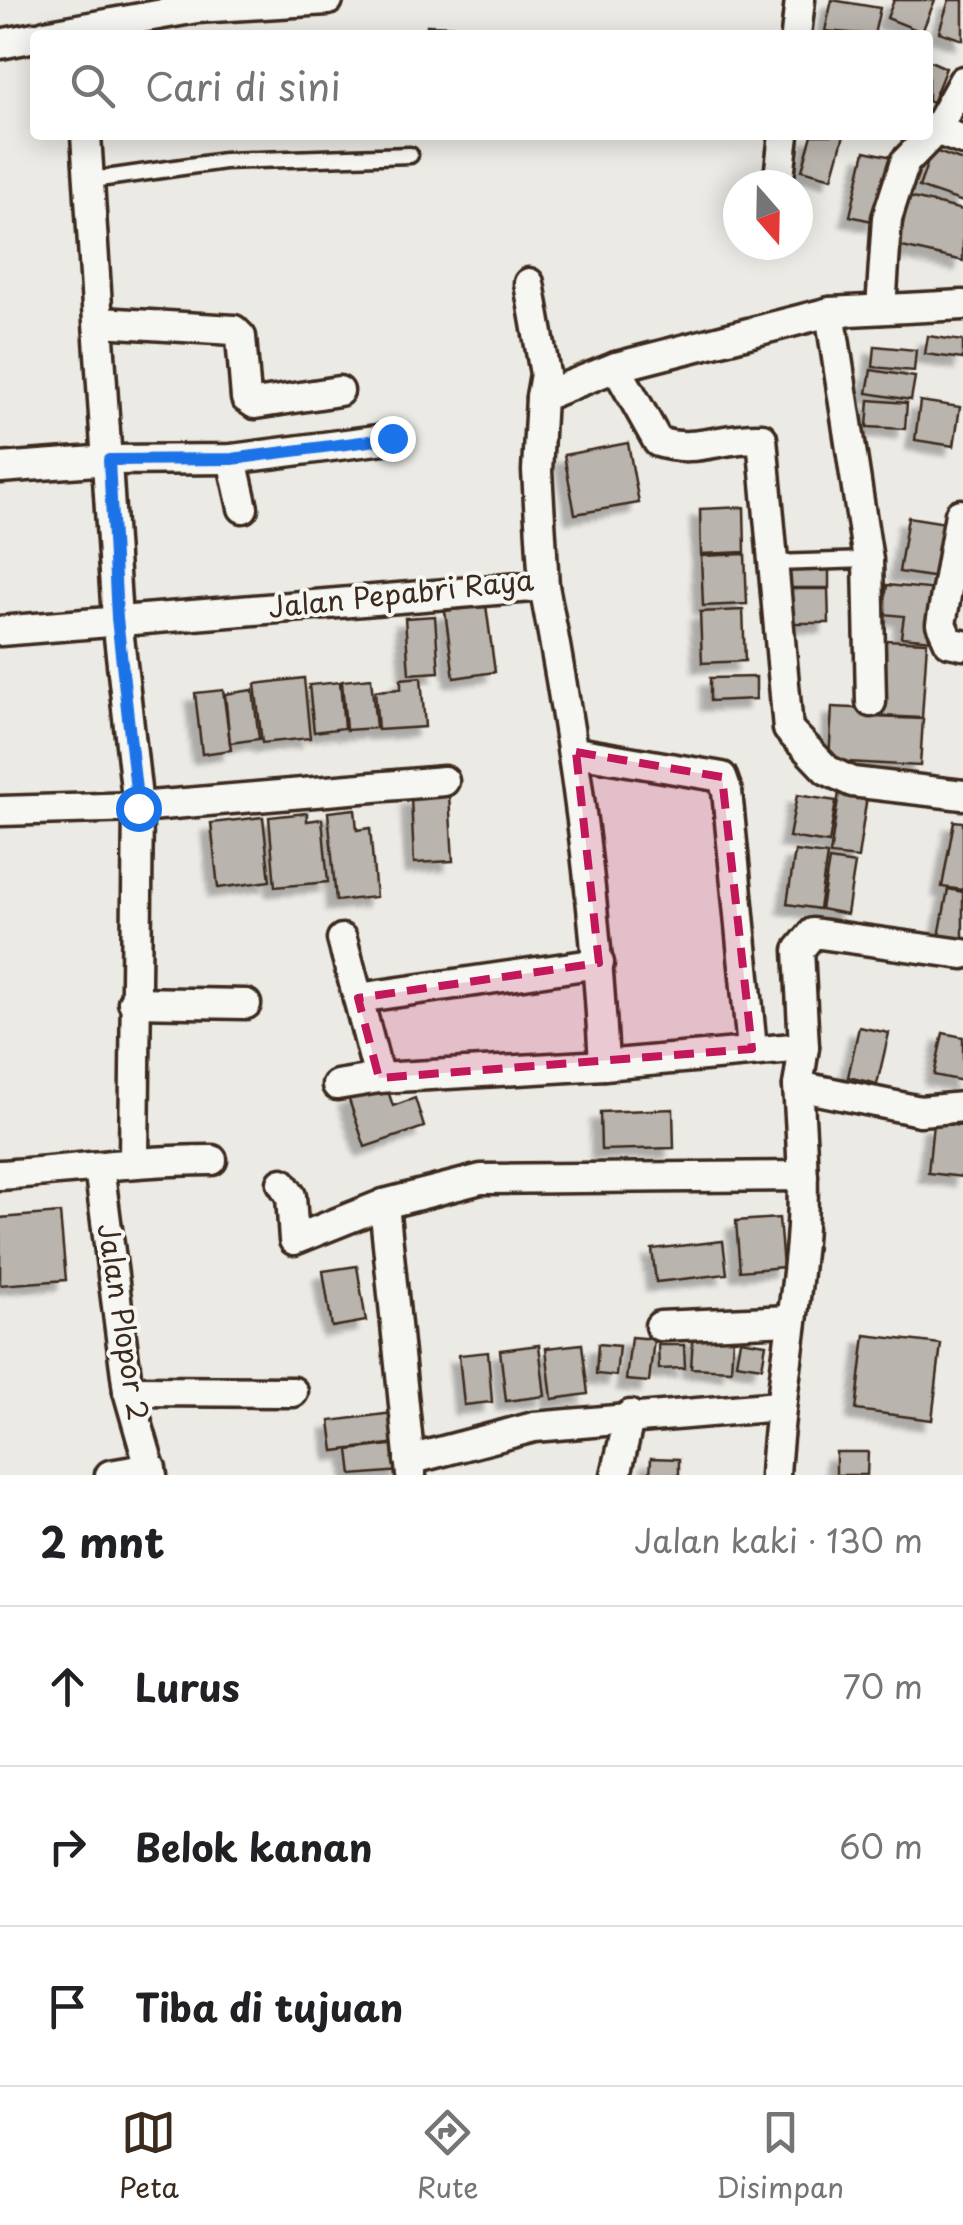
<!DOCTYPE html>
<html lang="id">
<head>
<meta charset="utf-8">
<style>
  :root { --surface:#fff; --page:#f6f6f6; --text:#202124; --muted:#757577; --line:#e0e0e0; --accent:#3b2a1e }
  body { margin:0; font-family:"Playpen Sans",sans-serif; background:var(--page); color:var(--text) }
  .compass { position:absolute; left:723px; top:170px; width:90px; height:90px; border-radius:50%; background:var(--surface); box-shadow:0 5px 25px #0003; rotate:160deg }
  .stop { position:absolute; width:30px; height:30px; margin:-22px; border:8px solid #1a73e8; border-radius:50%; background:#fff }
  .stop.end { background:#1a73e8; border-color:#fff; box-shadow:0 2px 10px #0008 }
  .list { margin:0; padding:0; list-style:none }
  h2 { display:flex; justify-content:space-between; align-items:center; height:130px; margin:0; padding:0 40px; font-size:42px }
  h2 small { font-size:32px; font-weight:400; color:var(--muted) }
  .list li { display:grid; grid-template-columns:65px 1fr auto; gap:30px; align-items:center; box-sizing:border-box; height:160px; padding:0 40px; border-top:2px solid var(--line) }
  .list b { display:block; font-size:38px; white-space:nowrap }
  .list em { font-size:32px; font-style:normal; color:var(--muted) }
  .icon { flex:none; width:55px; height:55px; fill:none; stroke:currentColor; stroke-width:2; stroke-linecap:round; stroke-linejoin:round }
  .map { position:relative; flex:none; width:963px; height:1475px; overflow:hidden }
  .search { position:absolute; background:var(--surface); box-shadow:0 5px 25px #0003; left:30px; right:30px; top:30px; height:110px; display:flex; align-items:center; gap:25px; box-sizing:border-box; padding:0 35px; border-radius:10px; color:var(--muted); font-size:38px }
  .sheet { height:610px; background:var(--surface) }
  nav { display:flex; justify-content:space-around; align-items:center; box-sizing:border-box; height:140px; border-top:2px solid var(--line); background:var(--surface); font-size:28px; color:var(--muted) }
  nav a { display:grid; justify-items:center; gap:5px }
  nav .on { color:var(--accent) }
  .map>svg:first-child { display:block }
</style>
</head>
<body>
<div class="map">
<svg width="963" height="1475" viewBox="0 0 963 1475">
  <defs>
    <filter id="shadow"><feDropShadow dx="-9" dy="9" stdDeviation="2.5" flood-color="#0004"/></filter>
  </defs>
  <rect width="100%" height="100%" fill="#ebeae5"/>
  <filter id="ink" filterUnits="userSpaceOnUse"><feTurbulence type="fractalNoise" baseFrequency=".01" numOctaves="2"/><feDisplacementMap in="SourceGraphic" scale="20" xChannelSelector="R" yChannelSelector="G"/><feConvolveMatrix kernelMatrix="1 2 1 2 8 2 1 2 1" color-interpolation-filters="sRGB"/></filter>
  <g filter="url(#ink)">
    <!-- building -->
    <g fill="#bab4ae" stroke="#3b2a1e" stroke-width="2.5" filter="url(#shadow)">
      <path d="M 832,0 L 880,8 L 874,35 L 825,31 Z"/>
      <path d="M 894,0 L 935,0 L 922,32 L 887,18 Z"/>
      <path d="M 949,0 L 963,0 L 963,40 L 939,32 Z"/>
      <path d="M 427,25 L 455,26 L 455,35 L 427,35 Z"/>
      <path d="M 928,60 L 946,68 L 932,103 L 928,101 Z"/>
      <path d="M 812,135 L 844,135 L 832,178 L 802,170 Z"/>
      <path d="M 932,150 L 963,161 L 963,202 L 919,187 Z"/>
      <path d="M 865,151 L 892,157 L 876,222 L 850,216 Z"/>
      <path d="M 909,197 L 963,210 L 963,261 L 898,246 Z"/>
      <path d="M 928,336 L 963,341 L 963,359 L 925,354 Z"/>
      <path d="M 875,346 L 916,350 L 914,371 L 873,367 Z"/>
      <path d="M 871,370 L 915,377 L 911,400 L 867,393 Z"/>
      <path d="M 869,400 L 907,403 L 905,429 L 867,427 Z"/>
      <path d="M 920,401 L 960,407 L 954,446 L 915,440 Z"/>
      <path d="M 628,443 L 639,503 L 575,514 L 564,455 Z"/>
      <path d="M 744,507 L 745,552 L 701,554 L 700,509 Z"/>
      <path d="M 908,517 L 946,523 L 938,578 L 899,572 Z"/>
      <path d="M 745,554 L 747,604 L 703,606 L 701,556 Z"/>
      <rect x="779" y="563" width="50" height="25"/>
      <path d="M 887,585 L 939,590 L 933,640 L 901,637 L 904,616 L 883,614 Z"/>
      <path d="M 780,589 L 828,589 L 829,623 L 780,623 Z"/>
      <path d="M 486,605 L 495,672 L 454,678 L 445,611 Z"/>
      <path d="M 743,610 L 745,661 L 702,663 L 700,612 Z"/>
      <path d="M 435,616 L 439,672 L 409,674 L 405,618 Z"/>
      <path d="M 884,640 L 927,642 L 922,718 L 880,716 Z"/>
      <path d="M 421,677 L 425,727 L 378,730 L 375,691 L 401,689 L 401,679 Z"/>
      <path d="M 756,677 L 756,699 L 710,701 L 710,678 Z"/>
      <path d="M 304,678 L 310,738 L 262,743 L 255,684 Z"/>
      <path d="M 371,678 L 376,728 L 346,730 L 342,681 Z"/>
      <path d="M 340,682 L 344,728 L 314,732 L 309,685 Z"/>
      <path d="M 223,690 L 231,750 L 202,754 L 195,693 Z"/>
      <path d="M 253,690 L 259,739 L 230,743 L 225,694 Z"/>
      <path d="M 832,707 L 874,709 L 874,717 L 923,719 L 920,766 L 829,761 Z"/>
      <path d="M 839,792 L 867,796 L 858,858 L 830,855 Z"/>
      <path d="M 449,795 L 453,861 L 414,863 L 411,797 Z"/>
      <path d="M 797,795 L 836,801 L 829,843 L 789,837 Z"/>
      <path d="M 355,809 L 357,830 L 370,828 L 376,897 L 336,901 L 328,812 Z"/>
      <path d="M 307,813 L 307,821 L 322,819 L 328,882 L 275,887 L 269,817 Z"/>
      <path d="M 263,817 L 270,881 L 218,888 L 211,823 Z"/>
      <path d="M 954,821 L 963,822 L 963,890 L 942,887 Z"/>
      <path d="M 795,851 L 827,855 L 819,909 L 787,904 Z"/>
      <path d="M 829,860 L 855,864 L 847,914 L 821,909 Z"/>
      <path d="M 948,889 L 963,892 L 963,947 L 938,942 Z"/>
      <path d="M 859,1027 L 889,1033 L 877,1084 L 848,1077 Z"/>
      <path d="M 943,1033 L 963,1037 L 963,1081 L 934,1075 Z"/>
      <path d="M 386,1085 L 393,1106 L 415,1098 L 424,1127 L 365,1147 L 348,1097 Z"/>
      <path d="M 673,1109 L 674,1148 L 601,1150 L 600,1112 Z"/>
      <path d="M 933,1123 L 963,1126 L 963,1177 L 928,1173 Z"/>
      <path d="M 60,1213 L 66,1280 L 0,1285 L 0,1218 Z"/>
      <path d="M 779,1218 L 783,1267 L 740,1271 L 736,1221 Z"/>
      <path d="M 723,1241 L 727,1274 L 656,1282 L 652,1249 Z"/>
      <path d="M 357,1266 L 366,1321 L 332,1327 L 323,1271 Z"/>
      <path d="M 865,1335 L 941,1344 L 932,1420 L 856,1410 Z"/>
      <path d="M 693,1336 L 733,1338 L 731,1370 L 691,1368 Z"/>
      <path d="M 631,1337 L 654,1339 L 649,1382 L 626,1380 Z"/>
      <path d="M 740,1340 L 766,1344 L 762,1367 L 736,1363 Z"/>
      <path d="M 582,1344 L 588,1394 L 552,1399 L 546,1348 Z"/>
      <path d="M 598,1344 L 619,1346 L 616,1376 L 596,1374 Z"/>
      <path d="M 539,1345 L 545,1396 L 506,1401 L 500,1350 Z"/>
      <path d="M 658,1345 L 684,1345 L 685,1368 L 659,1369 Z"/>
      <path d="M 488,1352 L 492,1402 L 464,1405 L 459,1355 Z"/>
      <path d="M 401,1412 L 405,1442 L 334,1451 L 330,1421 Z"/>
      <path d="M 398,1444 L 401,1471 L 352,1475 L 349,1450 Z"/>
      <path d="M 836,1452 L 868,1452 L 867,1475 L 836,1475 Z"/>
      <path d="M 651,1458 L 679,1459 L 679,1475 L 650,1475 Z"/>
    </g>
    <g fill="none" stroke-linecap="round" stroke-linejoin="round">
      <!-- lane casing -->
      <g stroke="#3b2a1e" stroke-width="21">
        <g id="lane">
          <path d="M 92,180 L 224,161 L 410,155"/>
          <path d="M 774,563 L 868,560"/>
        </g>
      </g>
      <!-- street casing -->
      <g stroke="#3b2a1e" stroke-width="35">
        <g id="street">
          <path d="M 45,35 L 197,8 L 328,0"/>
          <path d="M 796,35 L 800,0"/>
          <path d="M 0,44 L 35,37"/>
          <path d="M 936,130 L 963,140"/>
          <path d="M 86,135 L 117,619 L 138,807 L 134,1159"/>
          <path d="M 779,177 L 784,135"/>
          <path d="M 529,283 L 545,374 L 541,397"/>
          <path d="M 881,309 L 887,218 L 905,162 L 936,130 L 963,81"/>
          <path d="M 830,312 L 868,560 L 871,702"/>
          <path d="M 100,322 L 234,330 L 241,337 L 246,398 L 255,404 L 339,391"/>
          <path d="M 616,367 L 658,442 C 696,454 722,436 762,438 L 788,729 L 827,770 L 852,782 L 963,795"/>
          <path d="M 232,459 L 243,508"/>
          <path d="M 0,468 L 109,460 L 232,459 L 392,438"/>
          <path d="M 960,514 L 941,624 L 949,642 L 963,645"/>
          <path d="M 544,586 C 575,746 596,902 604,1065 L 804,1047"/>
          <path d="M 0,631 L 544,586 L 537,471 L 541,397 L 616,367 L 830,312 L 963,305"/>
          <path d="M 576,752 L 722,777 L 727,791 L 752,1049"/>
          <path d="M 0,811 L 138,807 L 444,781"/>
          <path d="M 342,939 L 358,998"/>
          <path d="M 599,963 L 358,998 L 379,1078 L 604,1065"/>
          <path d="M 133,1002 L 246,1004"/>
          <path d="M 337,1085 L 379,1078"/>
          <path d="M 798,1086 L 804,1047 L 799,950 L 813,933 L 963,954"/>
          <path d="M 99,1167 L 128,1391 L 152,1475"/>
          <path d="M 0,1175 C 71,1170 140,1160 212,1160"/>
          <path d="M 282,1183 L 291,1196 L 294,1240 L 384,1204 L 481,1179 L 803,1176"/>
          <path d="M 384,1204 L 411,1475"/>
          <path d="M 660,1326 L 791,1320"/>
          <path d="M 128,1391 L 293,1392"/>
          <path d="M 409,1460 L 534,1427 L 779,1406"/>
          <path d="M 110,1475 L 151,1468"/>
          <path d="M 616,1475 L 630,1415"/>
          <path d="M 775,1475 C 779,1403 792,1334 799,1262 C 806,1204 802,1145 798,1086 L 920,1111 L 963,1107"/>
        </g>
      </g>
      <!-- lane -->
      <use href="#lane" stroke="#f6f6f2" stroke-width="14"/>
      <!-- street -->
      <use href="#street" stroke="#f6f6f2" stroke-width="28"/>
    </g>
  </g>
  <g fill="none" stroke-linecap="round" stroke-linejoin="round" filter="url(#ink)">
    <!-- route -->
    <path stroke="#1a73e8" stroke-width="12" d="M 138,808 L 117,618 L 109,460 L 232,459 L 392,438"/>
  </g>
  <!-- marked area -->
  <path fill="#c2185b" fill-opacity="0.2" stroke="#c2185b" stroke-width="8" stroke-dasharray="20 12" stroke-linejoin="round" d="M 576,752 L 722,777 L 752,1049 L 379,1078 L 358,998 L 599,963 Z"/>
  <g text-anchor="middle" stroke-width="8" stroke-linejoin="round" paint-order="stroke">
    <!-- street labels -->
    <g font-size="28" fill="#3b2a1e" stroke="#f6f6f2">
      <text transform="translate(401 594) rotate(-6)" y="10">Jalan Pepabri Raya</text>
      <text transform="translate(123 1322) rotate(81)" y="10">Jalan Plopor 2</text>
    </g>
  </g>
</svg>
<svg class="compass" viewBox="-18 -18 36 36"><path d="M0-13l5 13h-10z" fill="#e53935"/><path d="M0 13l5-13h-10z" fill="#757577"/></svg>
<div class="stop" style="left:138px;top:808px"></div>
<div class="stop end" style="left:392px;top:438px"></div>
<div class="search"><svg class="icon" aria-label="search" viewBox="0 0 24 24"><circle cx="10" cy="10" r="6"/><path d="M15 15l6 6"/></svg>Cari di sini</div>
</div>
<section class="sheet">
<h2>2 mnt<small>Jalan kaki · 130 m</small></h2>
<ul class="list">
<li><svg class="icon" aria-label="ahead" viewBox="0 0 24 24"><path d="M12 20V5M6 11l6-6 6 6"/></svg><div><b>Lurus</b></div><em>70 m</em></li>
<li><svg class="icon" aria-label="right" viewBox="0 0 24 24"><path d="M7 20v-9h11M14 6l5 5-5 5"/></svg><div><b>Belok kanan</b></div><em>60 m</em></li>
<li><svg class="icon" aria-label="arrive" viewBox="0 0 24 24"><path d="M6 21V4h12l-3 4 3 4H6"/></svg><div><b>Tiba di tujuan</b></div></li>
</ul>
</section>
<nav>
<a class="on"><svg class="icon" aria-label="map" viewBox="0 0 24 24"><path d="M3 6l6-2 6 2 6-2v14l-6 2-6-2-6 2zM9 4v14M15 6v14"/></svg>Peta</a>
<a><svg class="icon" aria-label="directions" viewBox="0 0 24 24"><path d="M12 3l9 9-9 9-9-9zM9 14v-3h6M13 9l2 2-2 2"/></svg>Rute</a>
<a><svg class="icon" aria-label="saved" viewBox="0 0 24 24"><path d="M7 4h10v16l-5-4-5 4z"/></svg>Disimpan</a>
</nav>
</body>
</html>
